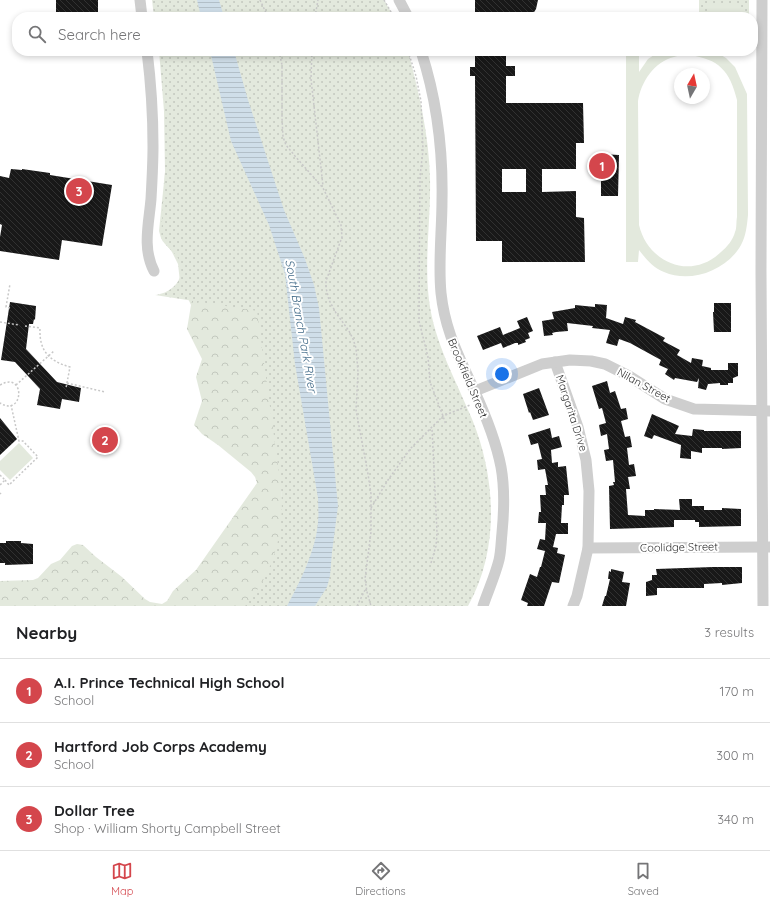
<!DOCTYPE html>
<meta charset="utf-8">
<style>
:root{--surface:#fff;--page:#f2f2f2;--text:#202124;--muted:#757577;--line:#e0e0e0;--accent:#d4464c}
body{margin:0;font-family:Quicksand,sans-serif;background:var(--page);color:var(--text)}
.compass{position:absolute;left:674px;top:68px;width:36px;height:36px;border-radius:50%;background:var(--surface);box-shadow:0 2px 6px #0003;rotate:9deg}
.you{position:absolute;left:502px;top:374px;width:14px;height:14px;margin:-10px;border:3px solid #fff;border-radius:50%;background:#1a73e8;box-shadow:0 0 0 6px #1a73e833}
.badge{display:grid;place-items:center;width:26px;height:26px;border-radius:50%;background:var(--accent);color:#fff;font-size:13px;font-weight:700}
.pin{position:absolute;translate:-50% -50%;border:2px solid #fff;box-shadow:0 1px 4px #0006}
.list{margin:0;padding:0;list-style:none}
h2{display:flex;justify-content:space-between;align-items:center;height:52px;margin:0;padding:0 16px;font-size:17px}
h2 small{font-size:13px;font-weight:400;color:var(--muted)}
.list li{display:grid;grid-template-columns:26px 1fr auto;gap:12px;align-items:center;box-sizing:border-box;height:64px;padding:0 16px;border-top:1px solid var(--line)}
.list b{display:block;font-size:15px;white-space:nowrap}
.list p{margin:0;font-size:13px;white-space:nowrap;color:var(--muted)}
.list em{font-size:13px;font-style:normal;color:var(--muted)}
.icon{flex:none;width:22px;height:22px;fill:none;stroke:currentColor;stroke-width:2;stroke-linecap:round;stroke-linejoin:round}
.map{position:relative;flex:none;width:770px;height:606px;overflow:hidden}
.search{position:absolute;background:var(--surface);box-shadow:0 2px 6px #0003;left:12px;right:12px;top:12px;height:44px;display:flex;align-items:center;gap:10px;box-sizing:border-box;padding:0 14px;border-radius:16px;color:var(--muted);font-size:15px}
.sheet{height:244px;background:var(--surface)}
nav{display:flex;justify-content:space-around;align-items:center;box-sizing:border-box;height:56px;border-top:1px solid var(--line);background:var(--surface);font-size:11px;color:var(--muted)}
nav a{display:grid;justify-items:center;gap:2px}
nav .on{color:var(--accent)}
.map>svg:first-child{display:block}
</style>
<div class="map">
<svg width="770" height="606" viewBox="0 0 770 606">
<defs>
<pattern id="forest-crowns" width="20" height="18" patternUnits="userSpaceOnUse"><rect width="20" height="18" fill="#e3e9dd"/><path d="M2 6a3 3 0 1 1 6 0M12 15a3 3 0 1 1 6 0" fill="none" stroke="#c3c8be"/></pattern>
<pattern id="park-dots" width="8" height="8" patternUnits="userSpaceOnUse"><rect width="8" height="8" fill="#e3e9dd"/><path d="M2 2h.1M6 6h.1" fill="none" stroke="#c3c8be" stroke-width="1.8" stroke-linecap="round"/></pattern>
<pattern id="water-rules" width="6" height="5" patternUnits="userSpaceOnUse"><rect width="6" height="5" fill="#cfdee9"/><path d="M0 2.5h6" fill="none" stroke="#b2bfc8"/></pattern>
<pattern id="building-back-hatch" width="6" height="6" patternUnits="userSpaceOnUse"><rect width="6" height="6" fill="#181818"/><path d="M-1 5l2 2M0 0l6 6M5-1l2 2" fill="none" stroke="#313131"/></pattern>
</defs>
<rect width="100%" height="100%" fill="#fff"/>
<polygon fill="url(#forest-crowns)" points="165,172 269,225 287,606 0,606 0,581 33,580 38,578 51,564 60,560 72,546 77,544 83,545 96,557 122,577 145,599 150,602 162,604 167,601 173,591 196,570 257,483 255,477 251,472 218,445 202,434 194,425 202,401 196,377 202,359 187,329 191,305 180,282 178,264 172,252 161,238 159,231"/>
<g fill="url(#park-dots)">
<polygon points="152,0 384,0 394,17 154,17"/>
<rect x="699" y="0" width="50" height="17"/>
<path d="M159 51H408C419 93 429 135 430 179 431 219 424 259 429 300 434 342 456 380 472 419 496 478 500 549 468 606H245C274 573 285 532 281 488L257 311 155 295C172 293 187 278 179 260 175 251 165 247 161 238L165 172 164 111Z"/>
</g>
<g fill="#e3e9dd" fill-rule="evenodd">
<polygon points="708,3 740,4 740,17 708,17"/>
<path d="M626 51H639V72L648 59 660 51H714L726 58 735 67 747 94 748 215C747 225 746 236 741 245 727 270 691 284 664 272 653 268 646 259 639 250L638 262H626ZM689 55C719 59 730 71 737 100V217C736 222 737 228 735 232 733 240 727 247 721 252 691 281 648 263 639 225L638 101C641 82 654 62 674 57 678 55 684 56 689 55Z"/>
<polygon points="19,443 33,458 10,480 0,470 0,461"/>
</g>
<g fill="url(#water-rules)">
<polygon points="197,0 219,0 224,17 201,17"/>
<path d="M210 51H234L248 100 284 210 305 259 314 285 319 308 338 506 332 552 330 576 327 587 315 606H287C300 582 316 550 318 522 319 514 318 506 318 498L295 364 285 274 269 225 231 141Z"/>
</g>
<g fill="url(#building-back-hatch)" fill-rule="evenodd">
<rect x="56" y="0" width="42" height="17"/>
<polygon points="475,0 538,0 536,9 531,17 475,17"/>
<path d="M475 51H506V66H515V76H506V103H583L584 143H576V169H542V192L576 191V217L584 218 585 262H502V241H476L475 76H470V67H475ZM502 169H526V192H502Z"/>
<polygon points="601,154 619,155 618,196 601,196"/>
<polygon points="11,169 22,170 22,169 50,173 50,175 112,185 102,246 62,240 59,260 0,251 0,237 2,225 0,224 0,176 9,178"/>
<polygon points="10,302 36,306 35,320 34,319 33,324 29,324 26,349 57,382 81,388 79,402 62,399 60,409 37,405 40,389 15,362 1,360"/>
<polygon points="714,303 731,303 731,332 714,332 713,312 714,312"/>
<polygon points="595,304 607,305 606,318 623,324 625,317 636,320 635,322 665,338 663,341 680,350 677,355 691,363 692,358 703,360 702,366 711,368 711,370 728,370 728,363 738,363 738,376 733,378 733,383 728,383 728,385 720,385 720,383 708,384 706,390 698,388 699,378 697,382 675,378 674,380 665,374 668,369 659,365 661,360 630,343 619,339 617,346 606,343 610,330 592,328 593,326 567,323 568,331 556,332 552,333 553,335 544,336 542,321 554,319 552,312 575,308 575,305 595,307"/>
<polygon points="527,317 533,331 528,333 530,338 525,340 526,342 518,345 518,343 515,343 503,348 501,343 483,350 477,336 500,327 503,335 520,328 517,321"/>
<polygon points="607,381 610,393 615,391 621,409 626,408 628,419 621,421 625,437 630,436 632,447 627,448 629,465 634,464 636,476 628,477 630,489 626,489 628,515 645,516 645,510 654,510 654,509 680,510 679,499 692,499 692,506 704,506 704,510 722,510 722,508 741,509 741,526 699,527 699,522 695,522 695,520 674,520 674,527 610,529 609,486 614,485 613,482 615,482 613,460 606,461 604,450 609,449 607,434 601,436 599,425 606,423 602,408 599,409 592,386"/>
<polygon points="539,388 549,415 533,420 530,412 529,413 523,394"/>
<polygon points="652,414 679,426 675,434 692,436 693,429 704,430 704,431 741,431 741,448 722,449 722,448 702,448 702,453 691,451 691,459 680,458 681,445 654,435 652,439 644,436"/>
<polygon points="0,418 17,439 0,455"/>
<polygon points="550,428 552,438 559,436 562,447 551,450 552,463 558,462 558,467 566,466 569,495 564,495 564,505 562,505 561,523 568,523 568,534 556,534 553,547 558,548 557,553 565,555 559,583 552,582 544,606 527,606 528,603 521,600 530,574 537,577 540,567 541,567 545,551 537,549 540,539 545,540 546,523 538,523 539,512 541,512 540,495 546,495 545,485 548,485 545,469 538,470 537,460 542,459 538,443 531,445 528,435"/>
<polygon points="6,541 21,541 21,543 33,544 33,564 5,565 5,563 0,563 0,543 6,543"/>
<polygon points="713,567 742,567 742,583 722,585 722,583 704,584 704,588 657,588 657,595 646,596 646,582 652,580 652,575 657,575 656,569"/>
<polygon points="611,569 624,572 622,582 630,583 626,606 602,606 605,596 606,596 610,579 608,579 609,571 611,572"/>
</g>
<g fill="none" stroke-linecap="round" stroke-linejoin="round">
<g stroke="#c8c8c8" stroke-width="1.5" stroke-dasharray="2 2" stroke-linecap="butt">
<polyline points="260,0 268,17"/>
<polyline points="384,0 394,17"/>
<polyline points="315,17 318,0"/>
<polyline points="279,51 282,65 282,118 283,137 286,145 295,156 323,188 341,225 342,237 326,281 326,288 329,300 336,313 349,331 353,339 356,348 358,372 356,410 368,474 371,494 371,532 365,579 367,592 371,606"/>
<polyline points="312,51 311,79 323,186"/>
<polyline points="408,51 416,76 421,101 423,150 420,176 419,321 428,357 430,382 443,416 446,425"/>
<polyline points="10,308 6,307 10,284"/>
<polyline points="0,322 19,325"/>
<path d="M25 326 40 328C39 351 49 361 70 367L66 388"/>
<polyline points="67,383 105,392"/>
<path d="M0 385C26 370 24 418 0 403"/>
<polyline points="16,385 54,351"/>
<polyline points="0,475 5,480 0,485"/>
<polyline points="5,480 9,485 38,457 23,441 19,441 11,405"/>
<polyline points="0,493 1,494"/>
<polyline points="371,508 388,480 411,448 443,416 470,405"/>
<polyline points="431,563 436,546 437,533 432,428"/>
<polyline points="357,606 365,590"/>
</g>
<g stroke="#cecece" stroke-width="11">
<polyline points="140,0 142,17"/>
<polyline points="399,0 408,17"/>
<polyline points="762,0 761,271 763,606"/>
<path d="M147 51C151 83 153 115 153 146 153 164 152 181 151 199 149 223 142 248 154 271"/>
<path d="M421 51C437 100 443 149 442 200 442 231 438 262 441 293 445 331 459 356 474 390 485 414 496 441 501 467 505 489 504 512 502 533 501 542 501 552 499 560 495 576 488 591 483 606"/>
<polyline points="555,362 578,427 586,460 589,491 588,548 577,596 573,606"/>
<polyline points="475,391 542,364 570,360 591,361 605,364 629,376 665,399 694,409 770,411"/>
<polyline points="588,548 769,547"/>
</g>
</g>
<g text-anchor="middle" stroke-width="4" stroke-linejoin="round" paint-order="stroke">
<g font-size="11" fill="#313131" stroke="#fff">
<text transform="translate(468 378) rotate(67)" y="4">Brookfield Street</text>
<text transform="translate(644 385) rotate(29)" y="4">Nilan Street</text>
<text transform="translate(572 413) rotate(72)" y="4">Margarita Drive</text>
<text transform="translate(679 547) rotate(-1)" y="4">Coolidge Street</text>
</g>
<g font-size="12" font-style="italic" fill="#466e8b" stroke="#fff">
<text transform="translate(301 326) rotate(80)" y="4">South Branch Park River</text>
</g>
</g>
</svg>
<svg class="compass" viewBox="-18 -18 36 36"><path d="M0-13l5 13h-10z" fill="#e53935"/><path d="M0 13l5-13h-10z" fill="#757577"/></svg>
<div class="you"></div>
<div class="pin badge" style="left:602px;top:166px">1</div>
<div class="pin badge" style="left:105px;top:440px">2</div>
<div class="pin badge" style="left:79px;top:191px">3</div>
<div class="search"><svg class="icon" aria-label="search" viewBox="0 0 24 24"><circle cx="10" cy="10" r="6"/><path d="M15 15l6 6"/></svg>Search here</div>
</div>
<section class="sheet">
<h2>Nearby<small>3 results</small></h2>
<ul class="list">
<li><span class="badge">1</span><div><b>A.I. Prince Technical High School</b><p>School</p></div><em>170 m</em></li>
<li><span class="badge">2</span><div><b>Hartford Job Corps Academy</b><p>School</p></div><em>300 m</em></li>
<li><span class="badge">3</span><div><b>Dollar Tree</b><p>Shop · William Shorty Campbell Street</p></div><em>340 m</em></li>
</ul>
</section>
<nav>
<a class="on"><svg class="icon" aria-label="map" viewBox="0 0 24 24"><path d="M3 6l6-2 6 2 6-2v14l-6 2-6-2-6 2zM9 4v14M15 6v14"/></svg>Map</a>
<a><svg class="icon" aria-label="directions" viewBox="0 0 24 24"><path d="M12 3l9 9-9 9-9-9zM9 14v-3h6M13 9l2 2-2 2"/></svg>Directions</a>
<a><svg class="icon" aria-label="saved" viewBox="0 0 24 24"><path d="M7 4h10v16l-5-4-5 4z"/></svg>Saved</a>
</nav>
